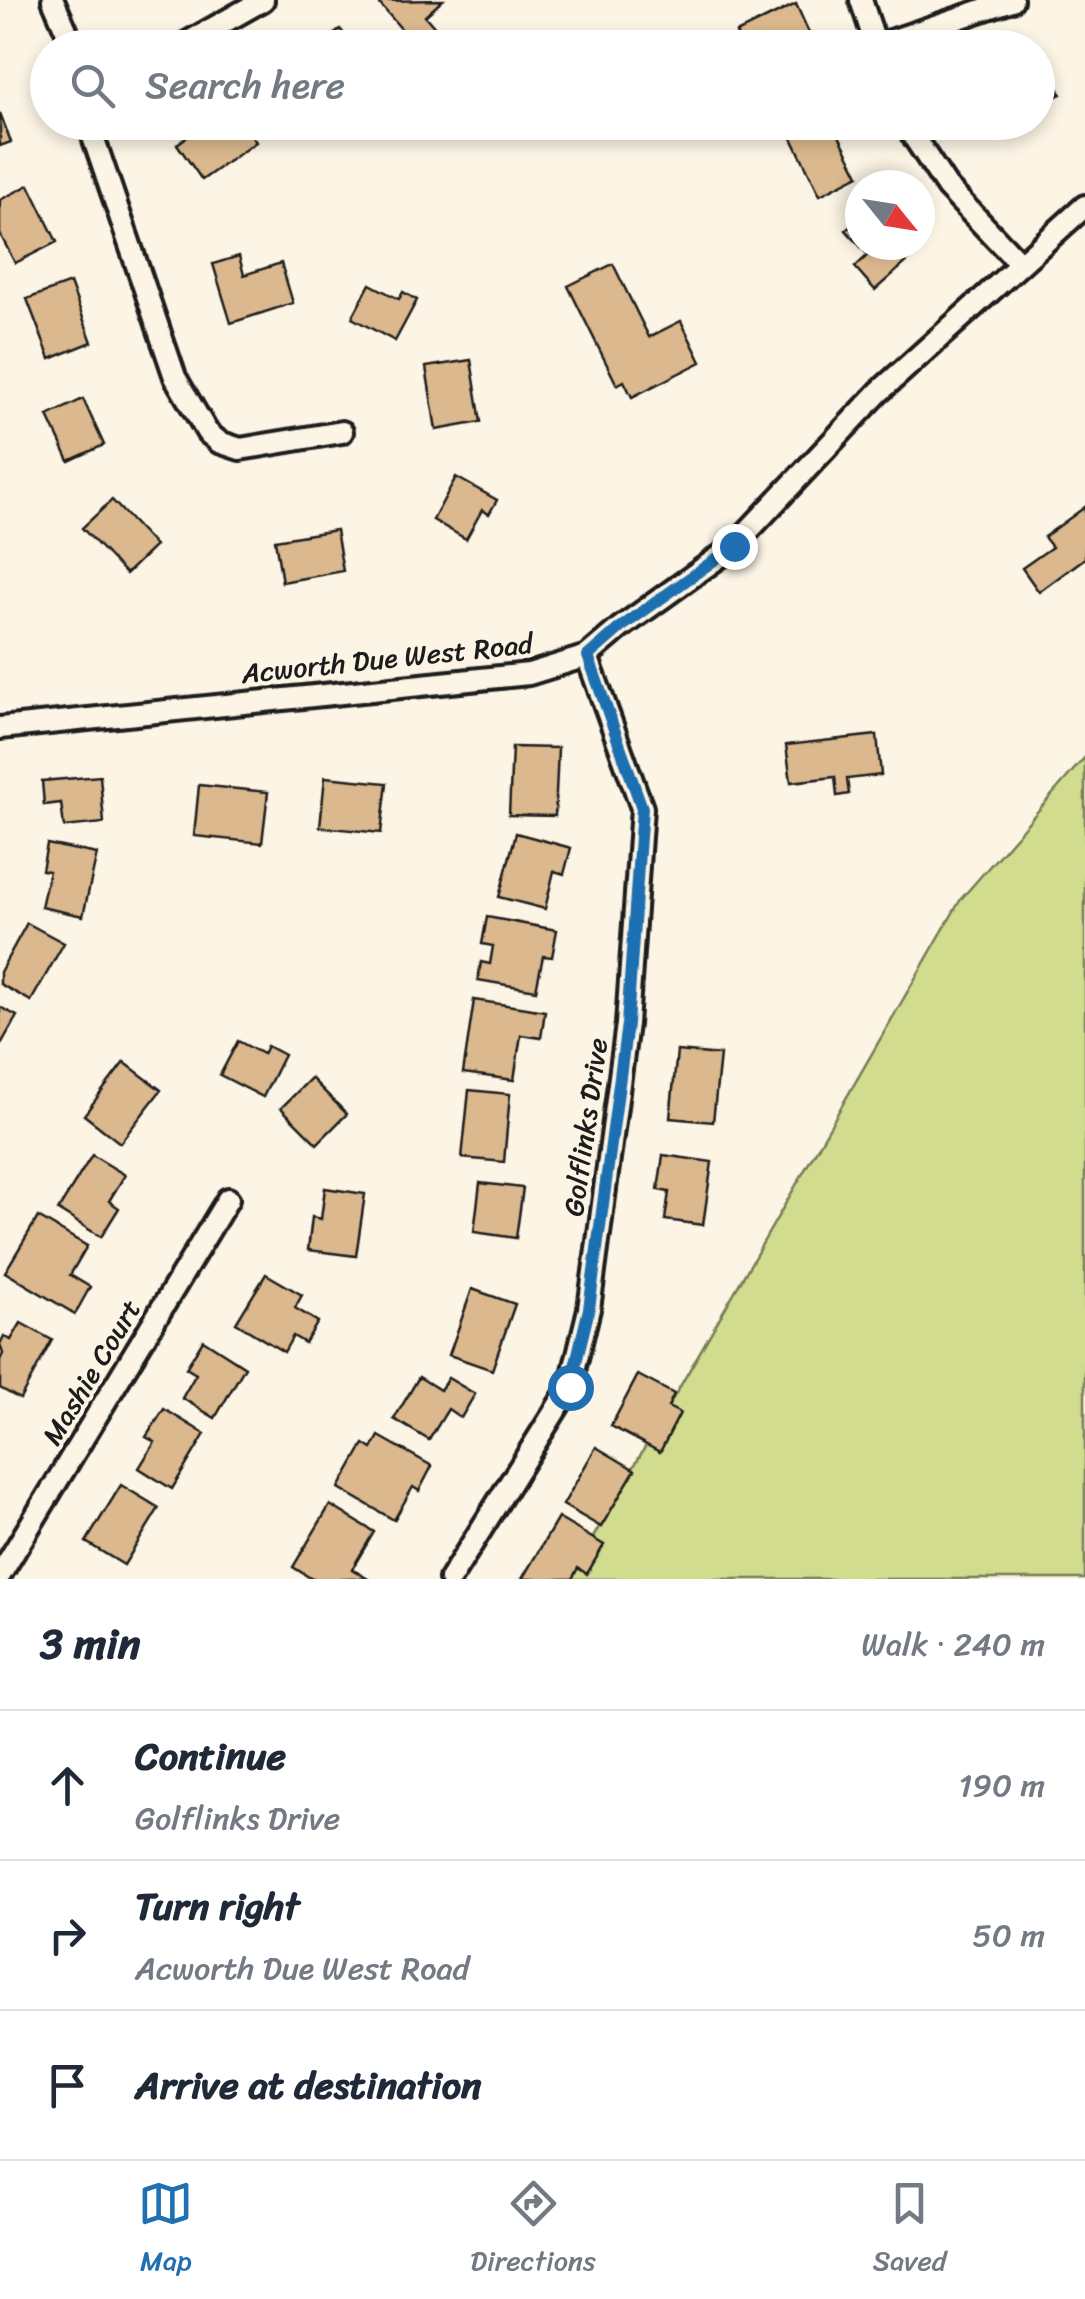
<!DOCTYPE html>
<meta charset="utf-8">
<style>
:root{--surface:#fff;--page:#f2f2f3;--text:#1f2937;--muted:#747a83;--line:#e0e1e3;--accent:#1f6fb2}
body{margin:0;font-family:Sriracha,sans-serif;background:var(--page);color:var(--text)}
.compass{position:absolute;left:845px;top:170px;width:90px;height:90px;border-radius:50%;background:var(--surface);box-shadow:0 5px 15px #0003;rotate:120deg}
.stop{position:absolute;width:30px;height:30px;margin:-22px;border:8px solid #1f6fb2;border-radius:50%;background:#fff}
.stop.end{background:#1f6fb2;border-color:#fff;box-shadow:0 2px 10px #0008}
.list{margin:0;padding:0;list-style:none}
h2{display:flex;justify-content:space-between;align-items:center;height:130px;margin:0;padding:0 40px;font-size:42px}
h2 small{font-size:32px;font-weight:400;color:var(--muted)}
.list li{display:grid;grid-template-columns:65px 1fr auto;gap:30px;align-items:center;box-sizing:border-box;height:150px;padding:0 40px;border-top:2px solid var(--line)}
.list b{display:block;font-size:38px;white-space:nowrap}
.list p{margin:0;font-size:32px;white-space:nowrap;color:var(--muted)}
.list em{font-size:32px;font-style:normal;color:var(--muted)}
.icon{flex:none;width:55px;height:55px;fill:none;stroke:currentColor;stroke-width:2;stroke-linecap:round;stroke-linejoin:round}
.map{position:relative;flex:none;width:1085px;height:1579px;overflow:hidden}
.search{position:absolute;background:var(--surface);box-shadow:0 5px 15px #0003;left:30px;right:30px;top:30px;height:110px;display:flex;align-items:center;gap:25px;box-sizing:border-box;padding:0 35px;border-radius:55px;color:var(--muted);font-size:38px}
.sheet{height:580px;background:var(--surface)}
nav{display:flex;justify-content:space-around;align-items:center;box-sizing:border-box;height:140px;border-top:2px solid var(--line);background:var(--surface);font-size:28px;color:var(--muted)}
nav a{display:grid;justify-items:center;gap:5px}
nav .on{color:var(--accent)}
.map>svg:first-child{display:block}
</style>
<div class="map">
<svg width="1085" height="1579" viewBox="0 0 1085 1579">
<rect width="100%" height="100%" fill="#fcf5e5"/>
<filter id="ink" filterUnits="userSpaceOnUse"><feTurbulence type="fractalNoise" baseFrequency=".01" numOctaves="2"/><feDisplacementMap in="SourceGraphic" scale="20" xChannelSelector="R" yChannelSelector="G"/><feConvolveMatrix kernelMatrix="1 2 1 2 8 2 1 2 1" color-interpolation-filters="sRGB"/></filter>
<g filter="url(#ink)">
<polygon fill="#d1dc8f" stroke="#767c56" stroke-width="2.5" points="1085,757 1085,1579 569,1579 961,899"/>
<g fill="#dbb88d" stroke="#1c1c1c" stroke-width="2.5">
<polygon points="443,0 425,16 437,30 417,47 377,1"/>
<polygon points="796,4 809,33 791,42 794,48 743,48 736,33"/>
<polygon points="340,29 356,48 318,48"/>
<polygon points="1043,55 1061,94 1038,105 1038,57"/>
<polygon points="0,113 11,142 0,146"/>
<polygon points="208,122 242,122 256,142 202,180 177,144"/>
<polygon points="817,122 832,122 859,175 820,195 791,136"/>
<polygon points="29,185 57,242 15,263 0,234 0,200"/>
<polygon points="860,218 860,245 914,245 919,251 875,290 855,267 868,255 846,230"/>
<polygon points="239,256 244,275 281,263 293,303 231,323 213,264"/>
<polygon points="613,264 649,337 681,321 701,362 632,397 624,381 617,385 568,286"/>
<polygon points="70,283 92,342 50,359 27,299"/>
<polygon points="370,284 399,299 403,292 417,300 395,341 352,318"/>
<polygon points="471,360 481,422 436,430 426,367"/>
<polygon points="83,399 104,445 69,461 48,416"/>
<polygon points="456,477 497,500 489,514 482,510 466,539 433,520"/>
<polygon points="112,500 155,546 126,574 82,528"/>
<polygon points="1085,507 1085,558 1039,592 1022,568 1052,547 1044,537"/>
<polygon points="336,530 343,571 282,582 275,540"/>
<polygon points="877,735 881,775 847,779 849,794 837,796 835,777 791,782 786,745"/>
<polygon points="512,747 558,748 555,816 509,815"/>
<polygon points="100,776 104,823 64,827 61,803 44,805 42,781"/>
<polygon points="325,777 387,783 381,833 320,827"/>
<polygon points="199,785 268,792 262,843 194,836"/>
<polygon points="516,833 571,848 564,874 554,871 545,909 499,897"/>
<polygon points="47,844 97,854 83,916 41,907 49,871 42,870"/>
<polygon points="487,917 557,930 552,957 543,956 536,990 478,980 481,962 490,964 493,946 482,944"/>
<polygon points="27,923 64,943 31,1001 0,984 0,972"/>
<polygon points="474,1000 545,1011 541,1038 521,1035 514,1080 463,1073"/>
<polygon points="0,1007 17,1016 0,1046"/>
<polygon points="238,1041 263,1054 267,1046 284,1055 263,1097 220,1075"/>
<polygon points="677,1051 720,1055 713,1122 670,1118"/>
<polygon points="124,1062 161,1090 120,1143 84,1115"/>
<polygon points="311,1078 347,1114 317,1144 281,1108"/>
<polygon points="469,1090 510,1094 504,1162 462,1158"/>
<polygon points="92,1155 125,1175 109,1201 119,1208 101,1237 58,1210"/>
<polygon points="663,1155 712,1162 703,1225 665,1220 669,1192 658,1190"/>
<polygon points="480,1183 523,1188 516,1238 474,1232"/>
<polygon points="325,1188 365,1194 356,1256 308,1250 312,1217 321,1219"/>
<polygon points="38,1217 87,1246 70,1275 90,1287 75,1314 5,1272"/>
<polygon points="266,1274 302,1295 295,1308 318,1322 305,1343 293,1336 284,1352 236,1323"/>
<polygon points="472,1289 515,1304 492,1370 449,1355"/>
<polygon points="21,1323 52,1340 20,1399 0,1388 0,1360 3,1354 0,1344 4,1336 11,1340"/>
<polygon points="203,1340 245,1367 215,1418 182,1398 196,1374 186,1368"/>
<polygon points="638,1375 674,1394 668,1407 680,1413 660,1452 611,1426"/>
<polygon points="419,1377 440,1390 448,1378 475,1394 461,1418 448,1409 429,1440 394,1419"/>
<polygon points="164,1409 205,1434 172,1489 139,1468 155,1442 146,1437"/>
<polygon points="379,1436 432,1466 419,1491 413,1487 394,1520 339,1488 364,1444 372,1449"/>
<polygon points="596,1447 635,1470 601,1527 563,1505"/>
<polygon points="121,1485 159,1508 124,1565 86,1542"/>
<polygon points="330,1505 374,1532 352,1569 368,1579 312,1579 293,1567"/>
<polygon points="558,1518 604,1545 587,1574 578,1568 572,1579 522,1579"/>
</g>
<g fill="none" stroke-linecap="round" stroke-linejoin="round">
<g stroke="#1c1c1c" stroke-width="28">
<g id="minor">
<polyline points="53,0 74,48"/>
<polyline points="861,0 877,48"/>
<polyline points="876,46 1012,0"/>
<polyline points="178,48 263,0"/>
<polyline points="88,122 175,377 207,432 219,442 240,449 342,432"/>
<polyline points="904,122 947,187 1020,264"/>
<polyline points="0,728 529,674 587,656 620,628 733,547 879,392 1085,206"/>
<polyline points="0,1575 228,1199"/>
<polyline points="450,1579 570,1387 589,1309 627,1024 642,808 587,656"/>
</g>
</g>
<use href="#minor" stroke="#fcf5e5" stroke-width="20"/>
</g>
</g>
<g fill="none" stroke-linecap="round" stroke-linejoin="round" filter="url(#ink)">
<polyline stroke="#1f6fb2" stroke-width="12" points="570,1387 589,1309 627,1024 642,808 588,656 620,628 734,546"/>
</g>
<g text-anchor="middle" stroke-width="8" stroke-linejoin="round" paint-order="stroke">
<g font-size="28" fill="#1c1c1c" stroke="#fcf5e5">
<text transform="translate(387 658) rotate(-6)" y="10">Acworth Due West Road</text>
<text transform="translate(585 1127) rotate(-82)" y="10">Golflinks Drive</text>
<text transform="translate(91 1372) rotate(-59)" y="10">Mashie Court</text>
</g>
</g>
</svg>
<svg class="compass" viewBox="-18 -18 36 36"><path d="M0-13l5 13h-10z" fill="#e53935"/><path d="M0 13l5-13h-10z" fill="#747a83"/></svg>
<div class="stop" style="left:570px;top:1387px"></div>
<div class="stop end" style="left:734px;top:546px"></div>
<div class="search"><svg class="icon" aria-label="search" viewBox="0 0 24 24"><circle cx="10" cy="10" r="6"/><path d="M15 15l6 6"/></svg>Search here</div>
</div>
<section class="sheet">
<h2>3 min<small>Walk · 240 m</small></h2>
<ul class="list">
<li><svg class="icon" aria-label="ahead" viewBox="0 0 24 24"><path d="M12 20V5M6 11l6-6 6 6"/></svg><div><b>Continue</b><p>Golflinks Drive</p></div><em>190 m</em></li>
<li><svg class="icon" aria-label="right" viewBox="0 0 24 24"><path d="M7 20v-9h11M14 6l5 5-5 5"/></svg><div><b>Turn right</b><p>Acworth Due West Road</p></div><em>50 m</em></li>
<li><svg class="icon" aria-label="arrive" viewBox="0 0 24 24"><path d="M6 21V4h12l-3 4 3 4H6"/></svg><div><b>Arrive at destination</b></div></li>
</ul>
</section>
<nav>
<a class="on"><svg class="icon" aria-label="map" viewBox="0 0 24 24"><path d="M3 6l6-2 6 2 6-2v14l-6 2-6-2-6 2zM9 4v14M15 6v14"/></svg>Map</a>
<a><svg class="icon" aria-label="directions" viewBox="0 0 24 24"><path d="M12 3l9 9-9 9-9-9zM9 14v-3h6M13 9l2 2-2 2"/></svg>Directions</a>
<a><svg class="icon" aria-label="saved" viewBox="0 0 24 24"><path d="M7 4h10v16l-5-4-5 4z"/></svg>Saved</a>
</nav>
